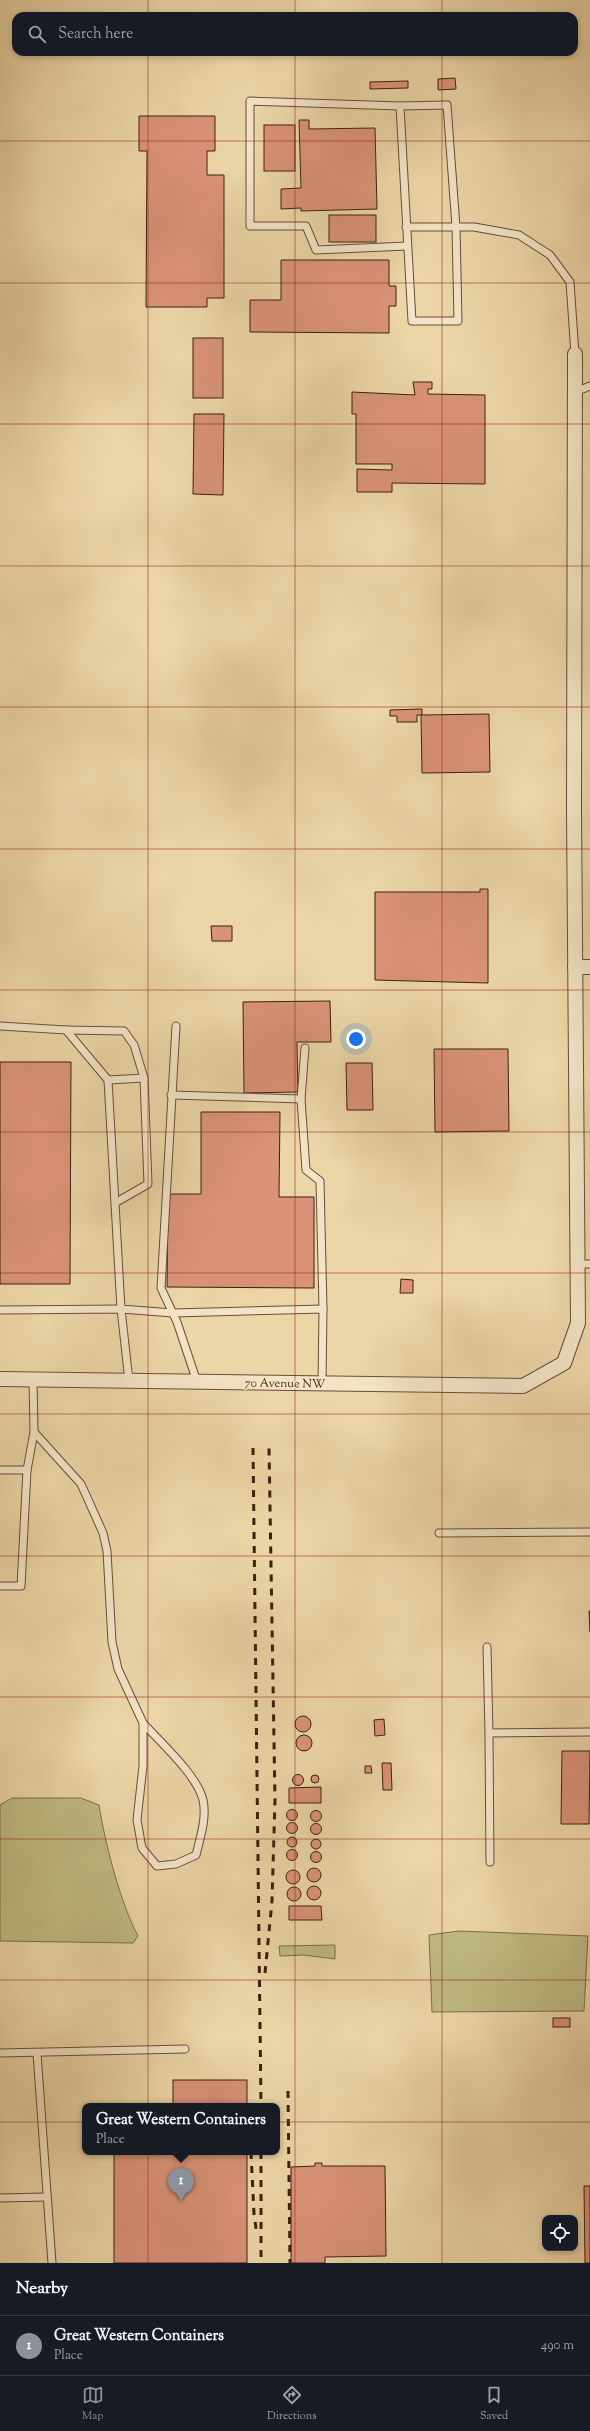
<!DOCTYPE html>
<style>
:root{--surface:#171b24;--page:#20242c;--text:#f1f3f6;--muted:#9ea1a6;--line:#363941;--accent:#8c9099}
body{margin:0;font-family:"Sorts Mill Goudy",serif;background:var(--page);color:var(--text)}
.controls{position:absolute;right:12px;bottom:12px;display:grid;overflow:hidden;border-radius:8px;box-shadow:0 2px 6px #0003}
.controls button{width:36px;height:36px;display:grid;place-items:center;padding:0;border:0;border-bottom:1px solid var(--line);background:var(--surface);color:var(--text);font:20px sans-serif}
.you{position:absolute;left:356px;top:1039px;width:14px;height:14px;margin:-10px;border:3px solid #fff;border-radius:50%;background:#1a73e8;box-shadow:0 0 0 6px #1a73e833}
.badge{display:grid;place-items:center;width:26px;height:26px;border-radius:50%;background:var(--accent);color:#fff;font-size:13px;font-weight:700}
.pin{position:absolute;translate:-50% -33px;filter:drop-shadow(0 1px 2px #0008)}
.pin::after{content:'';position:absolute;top:21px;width:14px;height:12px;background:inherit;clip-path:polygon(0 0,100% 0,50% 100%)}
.popup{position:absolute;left:82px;top:2103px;width:198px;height:52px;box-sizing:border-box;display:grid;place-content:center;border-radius:8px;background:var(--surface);filter:drop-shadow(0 1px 3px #0005);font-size:13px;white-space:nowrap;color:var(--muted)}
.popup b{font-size:15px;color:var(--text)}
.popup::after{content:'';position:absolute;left:50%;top:100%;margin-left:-8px;border:8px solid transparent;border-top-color:var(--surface)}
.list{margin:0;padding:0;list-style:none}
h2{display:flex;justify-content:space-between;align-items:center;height:52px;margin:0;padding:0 16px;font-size:17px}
h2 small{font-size:13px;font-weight:400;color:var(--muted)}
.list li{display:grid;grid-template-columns:26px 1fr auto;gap:12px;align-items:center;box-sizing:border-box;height:60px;padding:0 16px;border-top:1px solid var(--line)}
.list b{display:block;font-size:15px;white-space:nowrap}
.list p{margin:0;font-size:13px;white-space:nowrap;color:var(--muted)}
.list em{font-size:13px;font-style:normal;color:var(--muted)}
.icon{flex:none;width:22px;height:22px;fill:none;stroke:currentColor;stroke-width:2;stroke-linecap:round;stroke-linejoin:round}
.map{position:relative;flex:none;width:590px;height:2263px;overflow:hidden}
.search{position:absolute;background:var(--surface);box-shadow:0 2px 6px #0003;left:12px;right:12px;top:12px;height:44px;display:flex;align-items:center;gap:10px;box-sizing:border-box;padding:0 14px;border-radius:12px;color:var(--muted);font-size:15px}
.sheet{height:112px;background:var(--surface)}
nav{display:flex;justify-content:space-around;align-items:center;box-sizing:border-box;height:56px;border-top:1px solid var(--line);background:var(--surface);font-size:11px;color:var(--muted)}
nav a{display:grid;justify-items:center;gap:2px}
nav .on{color:var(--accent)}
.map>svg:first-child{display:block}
</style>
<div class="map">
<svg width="590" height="2263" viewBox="0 0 590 2263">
<rect width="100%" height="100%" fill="#ecd6a7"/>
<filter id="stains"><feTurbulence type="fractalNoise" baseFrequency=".005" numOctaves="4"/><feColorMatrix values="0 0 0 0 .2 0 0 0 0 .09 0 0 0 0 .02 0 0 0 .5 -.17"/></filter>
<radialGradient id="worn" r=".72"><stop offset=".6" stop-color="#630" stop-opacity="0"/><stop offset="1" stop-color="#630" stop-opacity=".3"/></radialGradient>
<g fill="#c0bb82" stroke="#7e6d4a">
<path d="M12 1798H81L99 1805C105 1843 120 1902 138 1936L133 1943 0 1941V1805Z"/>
<polygon points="459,1931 588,1936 584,2011 432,2012 429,1935"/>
<polygon points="335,1945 335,1959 304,1955 280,1956 279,1946"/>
</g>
<g fill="#da9378" stroke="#3d1f13">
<polygon points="455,78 456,89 438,90 438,79"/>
<polygon points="408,81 408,88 370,89 370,82"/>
<polygon points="139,116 215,116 215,151 207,151 207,175 224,175 224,298 207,298 207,307 146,307 147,151 139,151"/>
<polygon points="299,120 309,120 309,129 375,128 377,209 301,211 301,208 281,209 281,189 301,188"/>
<rect x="264" y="125" width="31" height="46"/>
<rect x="329" y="215" width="47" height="27"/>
<polygon points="281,260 389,260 389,286 396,286 396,306 389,306 389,333 250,332 250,300 281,300"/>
<rect x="193" y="338" width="30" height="60"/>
<polygon points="413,382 432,382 432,389 428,389 428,394 485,395 485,484 392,483 392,492 357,492 357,469 392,470 392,464 356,464 356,414 352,414 352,392 415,395"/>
<polygon points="194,414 224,414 223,495 193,494"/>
<polygon points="422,709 422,715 417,715 417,722 397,722 397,716 390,716 390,710"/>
<polygon points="489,714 490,772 422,773 421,715"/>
<polygon points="480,889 488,889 488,983 375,980 375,892 480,892"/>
<polygon points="211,926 232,926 232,941 212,941"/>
<polygon points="330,1001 331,1042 297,1042 298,1092 244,1093 243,1002"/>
<polygon points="434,1049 508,1049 509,1131 435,1132"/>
<polygon points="0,1062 71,1062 70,1284 0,1284"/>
<polygon points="346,1063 372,1063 373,1110 347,1110"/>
<polygon points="201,1112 280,1112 279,1197 314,1197 314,1288 167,1287 168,1194 201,1194"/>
<polygon points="401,1279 413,1280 413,1293 400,1293"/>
<polygon points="589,1611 590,1611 590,1632"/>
<circle cx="303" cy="1724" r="8"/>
<polygon points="384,1719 385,1735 375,1736 374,1720"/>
<circle cx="304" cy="1743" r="8"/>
<polygon points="562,1751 590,1751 589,1824 561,1824"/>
<polygon points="382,1763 391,1763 392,1790 383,1790"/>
<polygon points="365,1766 371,1766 372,1773 365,1773"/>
<circle cx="298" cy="1780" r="5.5"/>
<circle cx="315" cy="1779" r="4"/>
<polygon points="321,1787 321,1803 289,1803 289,1788"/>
<circle cx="292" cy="1815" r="5.5"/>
<circle cx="316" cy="1816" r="5.5"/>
<circle cx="292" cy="1828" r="5.5"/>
<circle cx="316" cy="1829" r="5.5"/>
<circle cx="292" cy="1842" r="5"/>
<circle cx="316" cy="1844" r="5"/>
<circle cx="292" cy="1855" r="5.5"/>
<circle cx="316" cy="1857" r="5.5"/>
<circle cx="314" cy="1875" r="7"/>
<circle cx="293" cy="1877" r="7"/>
<circle cx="314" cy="1893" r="7"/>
<circle cx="294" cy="1894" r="7"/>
<polygon points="289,1906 321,1906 322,1920 289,1920"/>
<rect x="553" y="2018" width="17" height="9"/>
<rect x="173" y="2080" width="74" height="26"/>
<rect x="114" y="2152" width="133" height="111"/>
<polygon points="315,2163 322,2163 322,2166 385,2166 386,2256 325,2257 325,2263 291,2263 291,2167 315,2166"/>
<polygon points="584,2186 590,2186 590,2263 585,2263"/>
</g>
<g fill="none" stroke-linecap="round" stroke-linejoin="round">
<g stroke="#694d38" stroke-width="9">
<g id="service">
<polyline points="400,106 250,101 250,226 306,226 316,250 407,246"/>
<polyline points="406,227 456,227 447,105 400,106 412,321 458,321 456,227 474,227 519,235 550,255 570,282 575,354"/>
<polyline points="575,392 590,386"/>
<polyline points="0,1026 66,1030 108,1080 121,1309 173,1313 323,1309 322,1384"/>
<polyline points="176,1026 161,1288 177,1322 197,1382"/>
<polyline points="66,1030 124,1031 134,1045 144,1078 108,1080"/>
<polyline points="171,1095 301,1099 306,1170 320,1181 323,1309"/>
<polyline points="301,1099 305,1048"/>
<polyline points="115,1203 148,1184 144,1078"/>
<polyline points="578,1264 590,1264"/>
<polyline points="0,1310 121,1309 129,1381"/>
<path d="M33 1380 34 1432 81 1484 103 1533 107 1551 112 1642 118 1669 143 1723V1766L137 1820 142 1848 157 1866 176 1864 196 1855C200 1838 207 1818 203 1800 197 1775 161 1743 143 1723"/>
<polyline points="0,1470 27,1470"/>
<polyline points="439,1533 590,1532"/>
<polyline points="0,1586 21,1586 27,1470 34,1432"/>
<polyline points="487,1647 489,1733"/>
<polyline points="490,1862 489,1733 590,1732"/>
<polyline points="0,2053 185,2049"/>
<polyline points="37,2053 52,2263"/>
<polyline points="0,2198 46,2197"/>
</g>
</g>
<g stroke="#694d38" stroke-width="16">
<g id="minor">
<polyline points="575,967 590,967"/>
<polyline points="0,1379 523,1386 564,1363 578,1323 574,810 575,354"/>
</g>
</g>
<use href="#service" stroke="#f3e4c6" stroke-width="7"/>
<use href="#minor" stroke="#f3e4c6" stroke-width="14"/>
<g stroke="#3d1f13" stroke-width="3" stroke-dasharray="7 7" stroke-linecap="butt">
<polyline points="253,1448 261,2106"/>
<polyline points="265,1973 272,1901 275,1800 269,1447"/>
<polyline points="288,2091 290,2263"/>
<polyline points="251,2152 254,2214 257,2235"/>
<polyline points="261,2152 261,2263"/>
</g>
</g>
<path fill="none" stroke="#8f2418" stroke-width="1" stroke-opacity="0.55" d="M148 0V16M295 0V16M442 0V16M148 52V2263M295 52V2263M442 52V2263M0 141H590M0 283H590M0 424H590M0 566H590M0 707H590M0 849H590M0 990H590M0 1132H590M0 1273H590M0 1414H590M0 1556H590M0 1697H590M0 1839H590M0 1980H590M0 2122H590"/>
<g text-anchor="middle" stroke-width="3" stroke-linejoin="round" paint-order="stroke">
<g font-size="12" fill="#3d1f13" stroke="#f3e4c6">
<text transform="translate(285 1383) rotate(1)" y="4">70 Avenue NW</text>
</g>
</g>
<rect width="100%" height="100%" filter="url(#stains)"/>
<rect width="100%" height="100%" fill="url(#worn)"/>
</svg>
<div class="controls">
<button><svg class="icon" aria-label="locate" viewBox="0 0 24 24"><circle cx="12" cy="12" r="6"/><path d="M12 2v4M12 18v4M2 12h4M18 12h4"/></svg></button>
</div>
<div class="you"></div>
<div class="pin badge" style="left:181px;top:2201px">1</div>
<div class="popup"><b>Great Western Containers</b>Place</div>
<div class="search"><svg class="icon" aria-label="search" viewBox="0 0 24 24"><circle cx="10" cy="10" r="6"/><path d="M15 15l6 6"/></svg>Search here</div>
</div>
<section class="sheet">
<h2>Nearby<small></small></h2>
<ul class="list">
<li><span class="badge">1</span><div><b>Great Western Containers</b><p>Place</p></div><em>490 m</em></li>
</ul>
</section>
<nav>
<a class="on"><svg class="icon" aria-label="map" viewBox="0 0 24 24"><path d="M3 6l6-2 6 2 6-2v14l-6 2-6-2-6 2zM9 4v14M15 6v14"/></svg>Map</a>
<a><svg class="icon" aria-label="directions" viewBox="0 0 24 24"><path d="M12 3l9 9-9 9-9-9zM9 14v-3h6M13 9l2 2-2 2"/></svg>Directions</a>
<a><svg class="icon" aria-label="saved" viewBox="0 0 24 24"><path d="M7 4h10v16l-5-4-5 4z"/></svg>Saved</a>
</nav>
